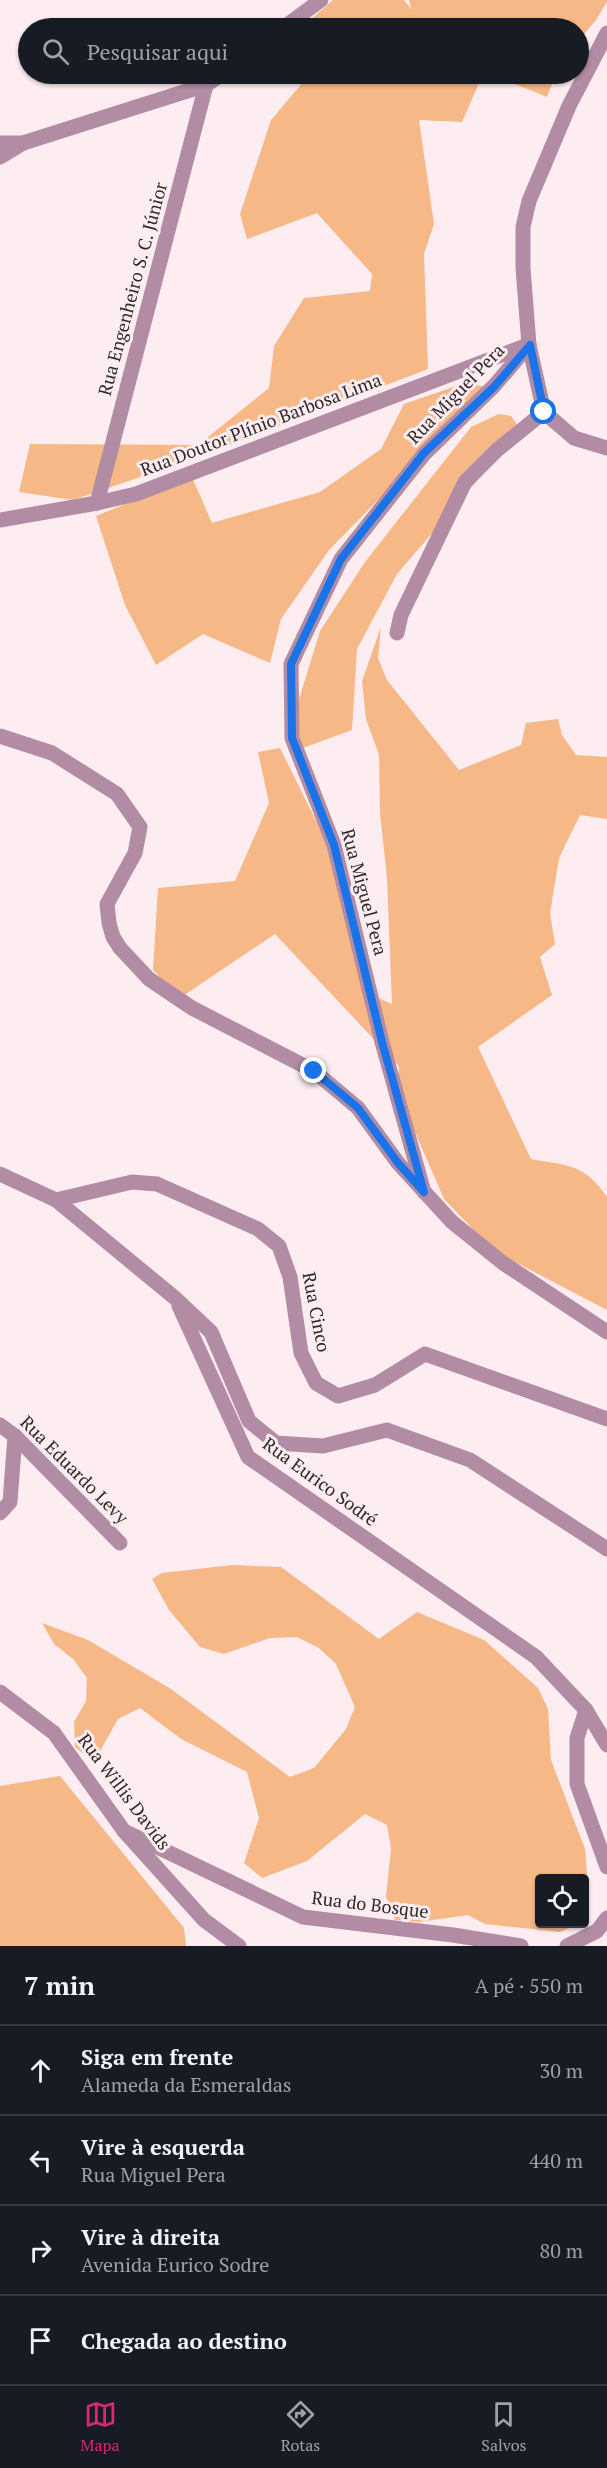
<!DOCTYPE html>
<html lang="pt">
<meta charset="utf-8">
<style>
:root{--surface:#171b24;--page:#20242c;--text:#f1f3f6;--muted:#9ea1a6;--line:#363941;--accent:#db2777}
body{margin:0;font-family:"PT Serif",serif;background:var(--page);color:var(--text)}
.controls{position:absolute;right:18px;bottom:18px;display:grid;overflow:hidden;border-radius:6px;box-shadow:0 2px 4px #0004}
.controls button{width:54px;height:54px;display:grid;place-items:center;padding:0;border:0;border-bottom:2px solid var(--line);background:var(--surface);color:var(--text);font:30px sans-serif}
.stop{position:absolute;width:18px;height:18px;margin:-14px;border:4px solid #1a73e8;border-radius:50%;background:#fff}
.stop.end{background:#1a73e8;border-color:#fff;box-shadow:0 2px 6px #0008}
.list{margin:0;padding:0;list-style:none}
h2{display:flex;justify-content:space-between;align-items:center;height:78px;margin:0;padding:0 24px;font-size:26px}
h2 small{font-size:20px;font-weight:400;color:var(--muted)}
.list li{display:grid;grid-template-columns:39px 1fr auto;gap:18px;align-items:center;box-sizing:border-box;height:90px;padding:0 24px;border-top:2px solid var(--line)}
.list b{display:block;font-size:22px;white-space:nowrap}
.list p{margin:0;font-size:20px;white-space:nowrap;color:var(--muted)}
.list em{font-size:20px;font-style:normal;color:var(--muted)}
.icon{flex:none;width:33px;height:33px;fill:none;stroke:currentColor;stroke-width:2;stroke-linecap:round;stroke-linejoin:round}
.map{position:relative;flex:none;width:607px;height:1946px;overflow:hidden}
.search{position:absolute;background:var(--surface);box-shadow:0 2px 4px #0004;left:18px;right:18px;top:18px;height:66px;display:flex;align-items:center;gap:15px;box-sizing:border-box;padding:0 21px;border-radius:33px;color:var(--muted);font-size:22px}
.sheet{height:438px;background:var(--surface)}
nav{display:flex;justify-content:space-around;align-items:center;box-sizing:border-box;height:84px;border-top:2px solid var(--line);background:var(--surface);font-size:16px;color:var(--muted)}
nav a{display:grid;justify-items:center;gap:3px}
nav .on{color:var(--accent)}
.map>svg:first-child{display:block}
</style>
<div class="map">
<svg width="607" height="1946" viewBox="0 0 607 1946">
<rect width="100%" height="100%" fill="#feedf0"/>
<g fill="#f7b887">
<polygon points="333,0 404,0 411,9 409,0 607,0 607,2 596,20 579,40 578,28 301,28"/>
<polygon points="300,74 483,74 462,122 419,120 434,224 424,254 428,369 196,458 73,500 19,492 30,444 198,445 269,388 274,346 304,298 370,291 372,274 317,213 247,239 240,214 271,120 304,81"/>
<polygon points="490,74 556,74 547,97"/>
<polygon points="465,383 488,387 329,550 281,619 270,663 203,634 156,665 125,605 96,516 192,477 212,523 320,492 381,449 404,404"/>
<polygon points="499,414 511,416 518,426 483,474 397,574 357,649 352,730 300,749 297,706 320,631 365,562 471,427"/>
<path d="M381 627 378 658 387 680 459 770 521 745 526 723 558 719 562 735 576 755 607 757V819L580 815 559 858 550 913 555 944 540 957 552 995 478 1047 531 1159C568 1166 584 1163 607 1197V1310L494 1251 444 1199 398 1093 399 1066 275 934 180 998 153 970 158 888 235 881 269 803 258 752 280 748 325 839 367 993 392 1004 387 878 380 813 379 755 366 719 362 681Z"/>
<polygon points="233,1565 281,1567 379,1639 417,1612 484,1640 538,1688 548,1709 551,1760 585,1849 589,1899 585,1913 584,1878 540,1878 540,1924 578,1924 560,1932 485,1924 468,1915 419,1922 395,1920 386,1897 391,1849 387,1825 365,1814 307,1861 262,1878 244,1863 259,1818 247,1772 181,1739 140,1708 118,1719 94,1762 75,1747 74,1722 86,1701 87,1678 73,1659 54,1644 42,1623 88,1640 171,1689 290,1777 314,1768 346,1729 355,1707 336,1664 319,1648 297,1637 270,1638 224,1654 200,1647 169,1610 152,1579 162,1573"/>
<polygon points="60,1776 184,1928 186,1946 0,1946 0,1786"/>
</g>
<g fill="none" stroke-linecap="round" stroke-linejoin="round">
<g stroke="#b28ca4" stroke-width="15">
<polyline points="283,28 321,0"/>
<polyline points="607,33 569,106 529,201 523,227 523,268 529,345 544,412 574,438 607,448"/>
<polyline points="0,143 23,143 206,85 222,74"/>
<polyline points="0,157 23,143"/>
<polyline points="97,503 206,85"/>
<polyline points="0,520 97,503 136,494 528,345"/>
<polyline points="397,633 401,615 465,482 497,450 544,412"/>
<polyline points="0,736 52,753 117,794 140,827 135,853 107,904 109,923 113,937 120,948 149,979 192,1008 314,1071 358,1108 398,1163 452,1222 503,1263 607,1332"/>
<polyline points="0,1174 56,1200 175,1298 211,1332 249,1421 276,1443 323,1446 387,1430 470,1460 607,1549"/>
<polyline points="424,1192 382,1042 334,845 292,738 291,664 341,559 424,454 494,386 529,345"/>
<polyline points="56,1200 132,1182 157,1184 258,1229 279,1246 290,1277 301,1353 316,1383 338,1396 375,1385 425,1354 607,1419"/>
<polyline points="179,1306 248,1457 536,1657 586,1710 607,1745"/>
<polyline points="0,1425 15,1436 120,1543"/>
<polyline points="0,1513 10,1502 15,1436"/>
<polyline points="0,1692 54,1733 124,1831 204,1920 239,1946"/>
<polyline points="586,1710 577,1738 577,1784 607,1867"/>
<polyline points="124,1831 303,1917 453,1935 521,1946"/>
<polyline points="567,1946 597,1931 607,1918"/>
</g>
</g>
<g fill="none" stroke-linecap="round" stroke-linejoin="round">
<polyline stroke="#1a73e8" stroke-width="8" points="314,1071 358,1108 398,1163 424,1192 382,1042 334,845 292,738 291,664 341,559 424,453 494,387 530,345 544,412"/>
</g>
<g text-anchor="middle" stroke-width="6" stroke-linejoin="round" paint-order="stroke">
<g font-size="18" fill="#2f292a" stroke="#feedf0">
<text transform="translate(133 289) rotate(-75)" y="6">Rua Engenheiro S. C. Júnior</text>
<text transform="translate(456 394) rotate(-46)" y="6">Rua Miguel Pera</text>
<text transform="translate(261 425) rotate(-21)" y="6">Rua Doutor Plínio Barbosa Lima</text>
<text transform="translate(364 892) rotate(75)" y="6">Rua Miguel Pera</text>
<text transform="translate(316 1312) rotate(79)" y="6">Rua Cinco</text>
<text transform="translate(74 1470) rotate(45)" y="6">Rua Eduardo Levy</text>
<text transform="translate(320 1482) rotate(36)" y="6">Rua Eurico Sodré</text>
<text transform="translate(124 1792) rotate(53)" y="6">Rua Willis Davids</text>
<text transform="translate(370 1905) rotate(7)" y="6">Rua do Bosque</text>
</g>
</g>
</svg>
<div class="controls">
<button><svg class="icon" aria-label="locate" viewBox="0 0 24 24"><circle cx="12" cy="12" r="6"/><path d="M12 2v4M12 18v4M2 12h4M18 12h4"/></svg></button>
</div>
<div class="stop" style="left:544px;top:412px"></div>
<div class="stop end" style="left:314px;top:1071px"></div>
<div class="search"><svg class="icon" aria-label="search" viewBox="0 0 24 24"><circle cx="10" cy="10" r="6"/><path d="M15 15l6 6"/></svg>Pesquisar aqui</div>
</div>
<section class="sheet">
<h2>7 min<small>A pé · 550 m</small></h2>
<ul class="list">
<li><svg class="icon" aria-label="ahead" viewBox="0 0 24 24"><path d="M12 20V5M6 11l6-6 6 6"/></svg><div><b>Siga em frente</b><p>Alameda da Esmeraldas</p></div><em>30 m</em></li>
<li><svg class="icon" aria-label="left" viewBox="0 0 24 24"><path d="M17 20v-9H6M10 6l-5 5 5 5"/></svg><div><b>Vire à esquerda</b><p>Rua Miguel Pera</p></div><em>440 m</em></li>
<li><svg class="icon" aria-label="right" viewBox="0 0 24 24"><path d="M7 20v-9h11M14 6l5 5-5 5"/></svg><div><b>Vire à direita</b><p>Avenida Eurico Sodre</p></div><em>80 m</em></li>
<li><svg class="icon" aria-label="arrive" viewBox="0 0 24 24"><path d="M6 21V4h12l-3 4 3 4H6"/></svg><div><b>Chegada ao destino</b></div></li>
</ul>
</section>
<nav>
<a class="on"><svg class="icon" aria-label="map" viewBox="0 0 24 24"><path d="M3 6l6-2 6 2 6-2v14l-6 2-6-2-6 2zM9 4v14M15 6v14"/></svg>Mapa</a>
<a><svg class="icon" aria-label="directions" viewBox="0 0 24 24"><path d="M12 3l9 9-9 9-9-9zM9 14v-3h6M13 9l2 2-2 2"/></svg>Rotas</a>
<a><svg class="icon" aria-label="saved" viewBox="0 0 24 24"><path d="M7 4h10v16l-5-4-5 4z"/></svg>Salvos</a>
</nav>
